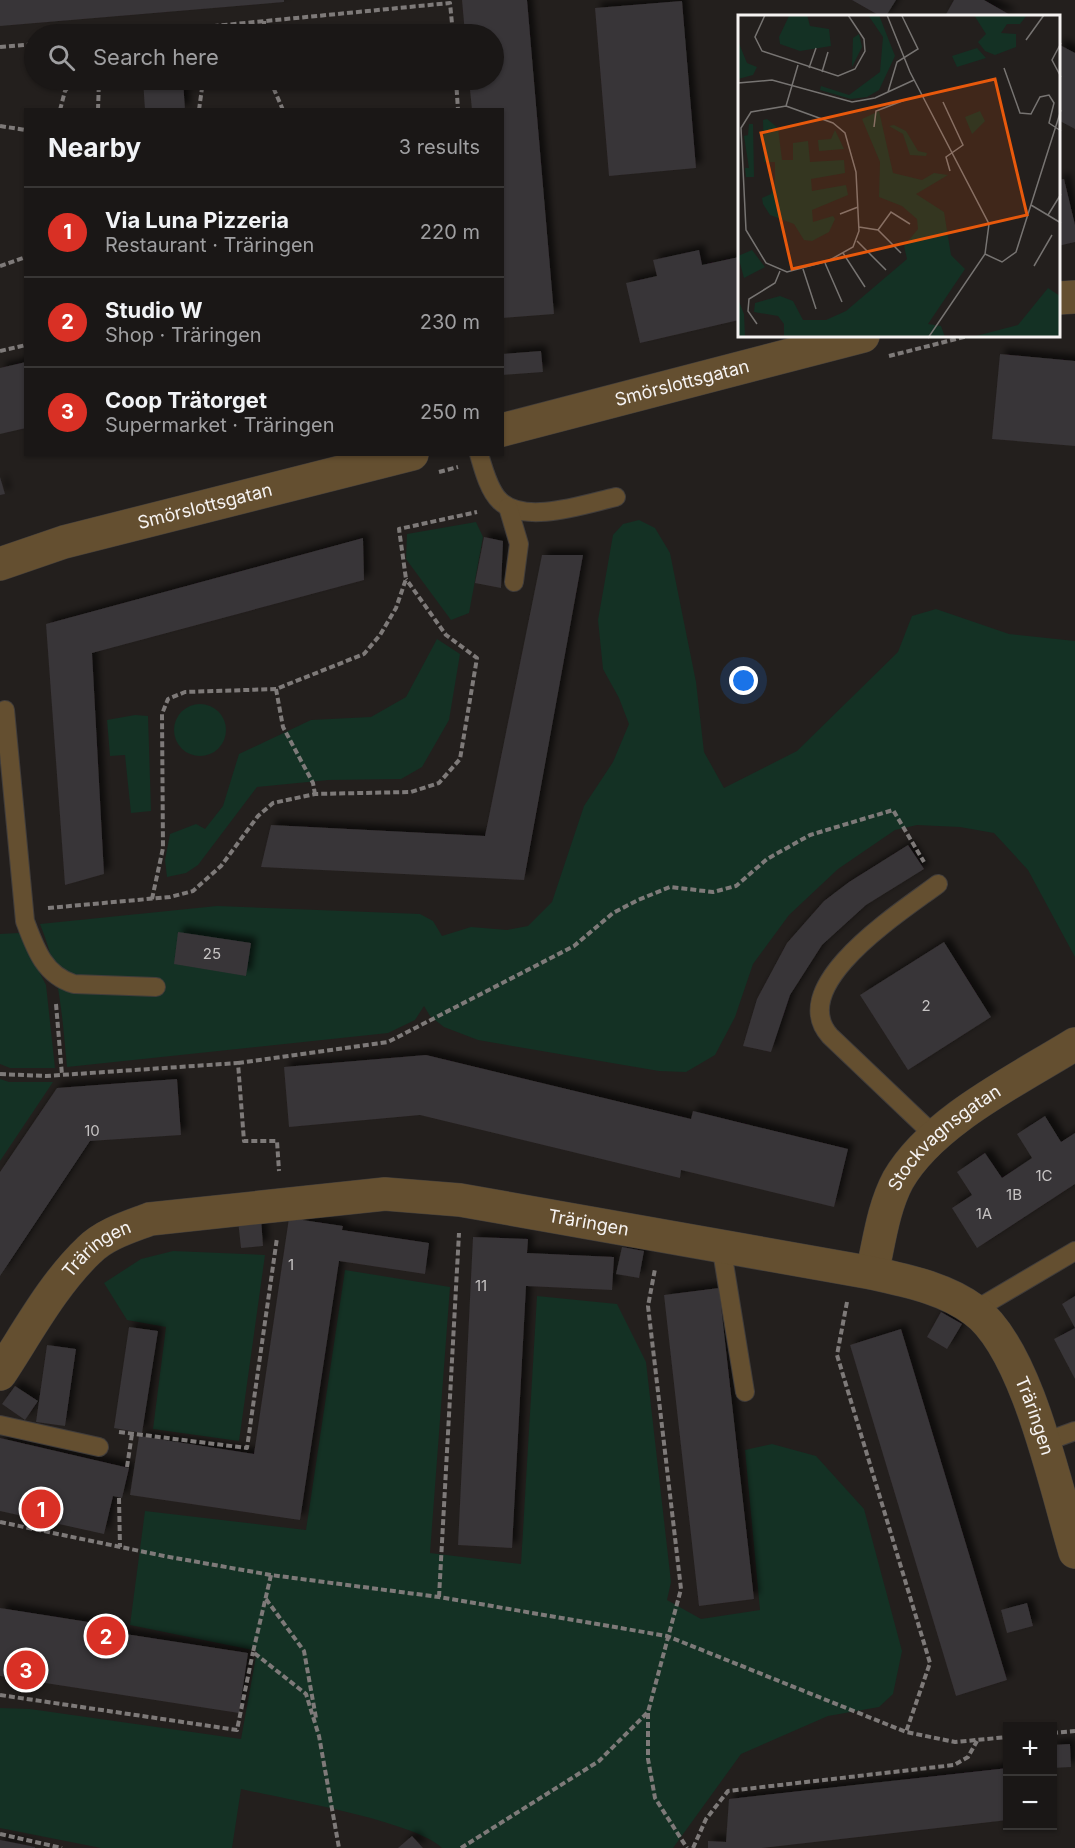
<!DOCTYPE html>
<meta charset="utf-8">
<style>
:root{--surface:#1a1716;--page:#272423;--text:#f1f3f6;--muted:#9f9fa1;--line:#383635;--accent:#d93025}
body{margin:0;font-family:Inter,sans-serif;background:var(--page);color:var(--text)}
.controls{position:absolute;right:18px;bottom:18px;display:grid;overflow:hidden;border-radius:0px;box-shadow:0 2px 4px #0004}
.controls button{width:54px;height:54px;display:grid;place-items:center;padding:0;border:0;border-bottom:2px solid var(--line);background:var(--surface);color:var(--text);font:30px sans-serif}
.you{position:absolute;left:744px;top:681px;width:21px;height:21px;margin:-15px;border:4px solid #fff;border-radius:50%;background:#1a73e8;box-shadow:0 0 0 9px #1a73e833}
.badge{display:grid;place-items:center;width:39px;height:39px;border-radius:50%;background:var(--accent);color:#fff;font-size:20px;font-weight:700}
.pin{position:absolute;translate:-50% -50%;border:3px solid #fff;box-shadow:0 2px 6px #0006}
.list{margin:0;padding:0;list-style:none}
h2{display:flex;justify-content:space-between;align-items:center;height:78px;margin:0;padding:0 24px;font-size:26px}
h2 small{font-size:20px;font-weight:400;color:var(--muted)}
.list li{display:grid;grid-template-columns:39px 1fr auto;gap:18px;align-items:center;box-sizing:border-box;height:90px;padding:0 24px;border-top:2px solid var(--line)}
.list b{display:block;font-size:22px;white-space:nowrap}
.list p{margin:0;font-size:20px;white-space:nowrap;color:var(--muted)}
.list em{font-size:20px;font-style:normal;color:var(--muted)}
.icon{flex:none;width:33px;height:33px;fill:none;stroke:currentColor;stroke-width:2;stroke-linecap:round;stroke-linejoin:round}
.map{position:relative;flex:none;width:1075px;height:1848px;overflow:hidden}
.search{position:absolute;background:var(--surface);box-shadow:0 2px 4px #0004;left:24px;top:24px;width:480px;height:66px;display:flex;align-items:center;gap:15px;box-sizing:border-box;padding:0 21px;border-radius:33px;color:var(--muted);font-size:22px}
.panel{position:absolute;background:var(--surface);box-shadow:0 2px 4px #0004;left:24px;top:108px;width:480px;height:348px;border-radius:0px}
.map>svg:first-child{display:block}
</style>
<div class="map">
<svg width="1075" height="1848" viewBox="0 0 1075 1848">
<defs>
<filter id="shadow"><feDropShadow dx="5.5" dy="-5.5" stdDeviation="3" flood-color="#0009"/></filter>
</defs>
<rect width="100%" height="100%" fill="#231f1d"/>
<g fill="#143124">
<path d="M639 520 655 528 670 553 696 682 704 752 724 788 797 751 898 652 912 616 936 609 1009 634 1075 641V957L1028 870 994 833 960 827 917 825 895 830 838 869 789 915 753 964 735 1017 715 1055 686 1072 659 1071 478 1040 444 1027 430 1016 424 1006 415 1020 388 1033 67 1067C62 1015 60 974 40 924L217 906 420 914 433 921 442 936 471 927 507 930 528 926 552 902 584 806 613 762 629 724 619 698 603 669 598 620 613 535 623 524Z"/>
<polygon points="476,522 483,537 469,613 451,620 406,559 407,534"/>
<polygon points="437,639 460,654 449,720 422,767 401,779 328,780 257,787 198,865 186,873 167,877 165,860 170,834 196,824 205,829 223,806 239,754 311,720 371,717 406,697"/>
<circle cx="200" cy="730" r="26"/>
<polygon points="135,715 148,716 151,811 131,813 125,755 110,756 107,720"/>
<polygon points="19,933 46,985 55,1068 10,1068 0,1064 0,934"/>
<polygon points="0,1079 9,1082 53,1082 0,1161"/>
<polygon points="173,1251 265,1255 239,1441 153,1429 166,1327 127,1320 104,1283 141,1259"/>
<path d="M345 1270 450 1287 430 1553 521 1564 537 1296 617 1304 646 1362 671 1582 667 1600 701 1619 760 1610 745 1450 772 1444 816 1456 864 1509 902 1651 893 1694 879 1707 828 1716 741 1754 673 1848H442C414 1821 284 1799 241 1789L232 1848H101L0 1828V1708L30 1709 241 1739 257 1651 130 1625 145 1511 306 1530Z"/>
</g>
<g fill="#383437" filter="url(#shadow)">
<polygon points="0,0 284,0 284,2 0,26"/>
<polygon points="462,0 527,0 554,314 502,318 502,110 472,110 469,80 494,80 494,34 465,34"/>
<polygon points="852,0 896,0 886,16 880,16"/>
<polygon points="954,0 984,0 1012,16 945,16"/>
<polygon points="682,1 696,168 609,176 595,8"/>
<polygon points="1058,44 1075,53 1075,129 1058,120"/>
<polygon points="143,80 183,80 185,110 145,110"/>
<polygon points="1064,179 1075,225 1075,242 1058,246 1058,180"/>
<polygon points="699,250 702,265 739,257 739,320 640,343 626,283 657,276 653,260"/>
<polygon points="541,351 543,372 502,375 502,354"/>
<polygon points="1000,354 1075,361 1075,446 992,439"/>
<polygon points="26,362 26,428 0,434 0,368"/>
<polygon points="0,477 5,494 0,495"/>
<polygon points="484,537 503,541 501,588 475,583"/>
<polygon points="363,538 364,580 92,653 104,874 65,885 46,624"/>
<polygon points="542,555 583,555 524,880 261,867 271,825 485,836"/>
<polygon points="908,845 924,869 866,905 822,945 790,995 771,1052 743,1046 757,999 787,943 824,901 849,882"/>
<polygon points="178,932 251,943 246,976 174,964"/>
<polygon points="944,942 991,1017 908,1070 860,995"/>
<polygon points="426,1055 691,1119 693,1111 848,1149 834,1207 681,1170 680,1178 420,1115 289,1127 284,1067"/>
<polygon points="177,1079 181,1135 90,1141 0,1276 0,1172 57,1088"/>
<polygon points="1045,1116 1061,1142 1075,1133 1075,1184 977,1248 952,1208 972,1195 957,1172 985,1153 1002,1178 1032,1158 1017,1134"/>
<polygon points="261,1218 263,1246 241,1248 238,1220"/>
<polygon points="289,1218 343,1226 342,1230 429,1243 425,1274 339,1261 300,1520 130,1495 139,1436 254,1454"/>
<polygon points="473,1237 528,1239 527,1253 614,1257 612,1290 526,1286 512,1548 458,1545"/>
<polygon points="622,1247 644,1251 639,1278 616,1274"/>
<polygon points="719,1288 754,1599 699,1606 664,1295"/>
<polygon points="1075,1296 1075,1379 1054,1339 1075,1328 1062,1304"/>
<polygon points="941,1312 962,1324 947,1349 927,1337"/>
<polygon points="129,1327 158,1331 142,1433 114,1428"/>
<polygon points="901,1329 1007,1680 956,1696 850,1345"/>
<polygon points="47,1345 76,1349 65,1426 36,1422"/>
<polygon points="15,1386 38,1401 25,1420 2,1404"/>
<polygon points="0,1438 129,1468 122,1498 113,1496 104,1534 0,1511"/>
<polygon points="1027,1603 1033,1626 1007,1633 1001,1610"/>
<polygon points="0,1608 120,1627 119,1633 248,1653 239,1713 0,1676"/>
<polygon points="1070,1744 1071,1767 1052,1768 1052,1745"/>
<polygon points="1008,1768 1008,1820 762,1848 708,1848 708,1841 726,1842 729,1799"/>
<polygon points="412,1836 423,1848 398,1848"/>
<polygon points="0,1840 35,1847 35,1848 0,1848"/>
</g>
<g fill="none" stroke-linecap="round" stroke-linejoin="round">
<g stroke="#413d3b" stroke-width="20">
<g id="lane">
<path d="M479 454C483 468 489 491 500 501 525 525 585 504 616 497"/>
<polyline points="508,507 519,544 514,582"/>
<path d="M5 710 25 921C35 948 44 975 74 984L156 987"/>
<path d="M934 1135 830 1036C784 985 904 910 938 884"/>
<polyline points="721,1245 745,1392"/>
<polyline points="975,1310 1075,1251"/>
<polyline points="0,1425 99,1447"/>
<polyline points="1042,1443 1075,1431"/>
</g>
</g>
<g stroke="#413d3b" stroke-width="34">
<g id="street">
<polyline points="1058,298 1075,297"/>
<path id="s1" d="M502 430 863 336"/>
<path id="s2" d="M0 564 64 542 412 454"/>
<path id="s3" d="M872 1273C879 1243 883 1208 898 1180 932 1121 1017 1080 1075 1044"/>
<path id="s4" d="M0 1374C27 1333 53 1284 89 1250 105 1234 129 1227 150 1219L385 1194 460 1200 872 1273C907 1281 945 1288 974 1310 1027 1348 1056 1489 1075 1552"/>
</g>
</g>
<g stroke="#7e7a79" stroke-width="4" stroke-dasharray="6 3" stroke-linecap="butt">
<polyline points="132,34 450,3 453,34"/>
<polyline points="264,34 264,21"/>
<polyline points="0,47 34,44"/>
<polyline points="270,80 283,110"/>
<polyline points="456,80 458,110"/>
<polyline points="60,110 65,91 75,80"/>
<polyline points="98,110 99,80"/>
<polyline points="199,110 202,88 206,80"/>
<polyline points="0,126 26,130"/>
<polyline points="0,266 26,257"/>
<polyline points="0,351 26,345"/>
<polyline points="889,356 968,336"/>
<polyline points="439,472 458,467"/>
<polyline points="276,689 283,727 313,783 315,794"/>
<polyline points="152,899 163,848 162,714 168,699 185,692 276,689 364,654 380,635 396,608 406,579 399,529 477,512"/>
<polyline points="48,908 170,897 193,891 221,866 258,816 273,803 315,794 411,792 439,783 460,759 477,658 446,635 406,579"/>
<polyline points="56,1004 62,1075"/>
<polyline points="238,1063 388,1042 574,946 613,913 638,900 670,887 713,892 736,886 767,859 810,835 893,810 924,862"/>
<polyline points="0,1074 46,1076 238,1063 244,1141 277,1141 279,1171"/>
<polyline points="847,1302 837,1355 930,1663 906,1732"/>
<polyline points="119,1432 247,1448 277,1238"/>
<polyline points="127,1467 132,1434"/>
<polyline points="119,1498 120,1547"/>
<polyline points="0,1522 164,1556 271,1575 439,1597 667,1636 906,1732 955,1742 1008,1737"/>
<polyline points="271,1575 253,1652 306,1694 319,1736 339,1848"/>
<polyline points="439,1597 459,1233"/>
<polyline points="266,1599 304,1651 316,1718"/>
<polyline points="0,1695 237,1730 253,1652"/>
<polyline points="648,1713 648,1759 655,1798 687,1848"/>
<polyline points="1052,1733 1075,1731"/>
<polyline points="0,1834 62,1848"/>
<polyline points="461,1848 599,1761 648,1712 681,1589 648,1306 655,1269"/>
<polyline points="693,1848 706,1819 728,1791 954,1765 968,1757 977,1741"/>
</g>
<use href="#lane" stroke="#644f30" stroke-width="18"/>
<use href="#street" stroke="#644f30" stroke-width="33"/>
</g>
<g text-anchor="middle" stroke-width="4.5" stroke-linejoin="round" paint-order="stroke">
<g font-size="15" fill="#c6c3c3">
<text x="212" y="959">25</text>
<text x="926" y="1011">2</text>
<text x="92" y="1136">10</text>
<text x="1044" y="1181">1C</text>
<text x="1014" y="1200">1B</text>
<text x="984" y="1219">1A</text>
<text x="291" y="1270">1</text>
<text x="481" y="1291">11</text>
</g>
<g font-size="18" fill="#f6f3f2" stroke="#0b0909">
<text dy="6" stroke="none"><textPath href="#s1" startOffset="186">Smörslottsgatan</textPath></text>
<text dy="6" stroke="none"><textPath href="#s2" startOffset="213">Smörslottsgatan</textPath></text>
<text dy="6" stroke="none"><textPath href="#s3" startOffset="160">Stockvagnsgatan</textPath></text>
<text dy="6" stroke="none"><textPath href="#s4" startOffset="664">Träringen</textPath></text>
<text dy="6" stroke="none"><textPath href="#s4" startOffset="160">Träringen</textPath></text>
<text dy="6" stroke="none"><textPath href="#s4" startOffset="1185">Träringen</textPath></text>
</g>
</g>
<g transform="translate(738 15)">
<rect width="322" height="322" fill="#231f1d"/>
<path d="M69 0 72 11 91 14 93 31 62 36 42 29 41 22 51 1ZM130 0H141L157 41 141 75 129 82 113 84 82 75 83 71 111 80 142 57 145 22ZM236 0H289L282 9H269L263 18 278 19V32L257 40 247 36 240 27 248 19ZM121 19 124 32 114 52 115 23ZM0 26 9 48 19 52 15 60 0 64ZM239 33 248 43 219 52 214 41ZM141 96 155 158 184 165 196 158 210 160 178 179 206 197 213 240 227 254 190 309 203 311 207 322H46V309L40 301 16 297 17 288 42 281 55 286 65 305H88L108 296 169 244 166 231 180 214 179 204 164 191 141 182 142 147 124 104ZM242 96 247 106 234 119 227 102ZM29 104 40 113 44 145H55V128L70 126 72 147 106 145 107 158 73 164 74 176 108 170 110 180 74 195 75 207 95 201 97 204 91 217 74 226 66 225 56 209 32 200 25 189 24 183 33 179 37 167V147H26L25 105ZM11 109H15L16 162H8L7 153H11L6 121 10 120ZM156 110 168 116 180 136 189 138 188 141 172 140 165 119 151 111ZM97 115 106 134 81 136 80 125 93 124ZM14 235 27 252 6 263 0 241ZM310 273 322 281V322H234L280 310ZM0 284 6 299 7 322H0Z" fill="#143124"/>
<path fill="none" stroke="#777472" stroke-width="1.5" d="M27 0 17 22 24 36 100 61 117 54 127 36 126 24 110 0M149 0 172 57 251 209 247 239 190 323M288 25 306 0M323 28 314 45 323 62M71 53 78 33M266 53 282 98 293 99 302 82 311 80 316 88 311 108 323 116M84 57 90 37M0 68 34 65 114 87 137 83 176 65M150 77 159 47 180 34 164 1M205 87 225 130 208 142 212 156M48 91 95 108 107 118 118 157 121 216 115 232 90 246 49 257 28 248 8 215 3 113 13 97ZM48 91 60 50M136 112 138 96 167 85M293 190 323 208M102 199 120 192M310 200 323 179M121 212 140 215 163 238M140 215 153 197 172 209M119 226 148 255M105 238 127 272M247 239 264 247 278 237 323 95M87 248 104 287M296 251 314 220M65 254 78 294M19 309 10 296 11 284 37 268 42 256"/>
<path fill="#e8590c" fill-opacity="0.15" stroke="#e8590c" stroke-width="3" d="M257 64 289 200 54 254 23 118Z"/>
<rect width="322" height="322" fill="none" stroke="#f6f3f2" stroke-width="3"/>
</g>
</svg>
<div class="controls">
<button>+</button>
<button>−</button>
</div>
<div class="you"></div>
<div class="pin badge" style="left:41px;top:1509px">1</div>
<div class="pin badge" style="left:106px;top:1636px">2</div>
<div class="pin badge" style="left:26px;top:1670px">3</div>
<div class="search"><svg class="icon" aria-label="search" viewBox="0 0 24 24"><circle cx="10" cy="10" r="6"/><path d="M15 15l6 6"/></svg>Search here</div>
<section class="panel">
<h2>Nearby<small>3 results</small></h2>
<ul class="list">
<li><span class="badge">1</span><div><b>Via Luna Pizzeria</b><p>Restaurant · Träringen</p></div><em>220 m</em></li>
<li><span class="badge">2</span><div><b>Studio W</b><p>Shop · Träringen</p></div><em>230 m</em></li>
<li><span class="badge">3</span><div><b>Coop Trätorget</b><p>Supermarket · Träringen</p></div><em>250 m</em></li>
</ul>
</section>
</div>
